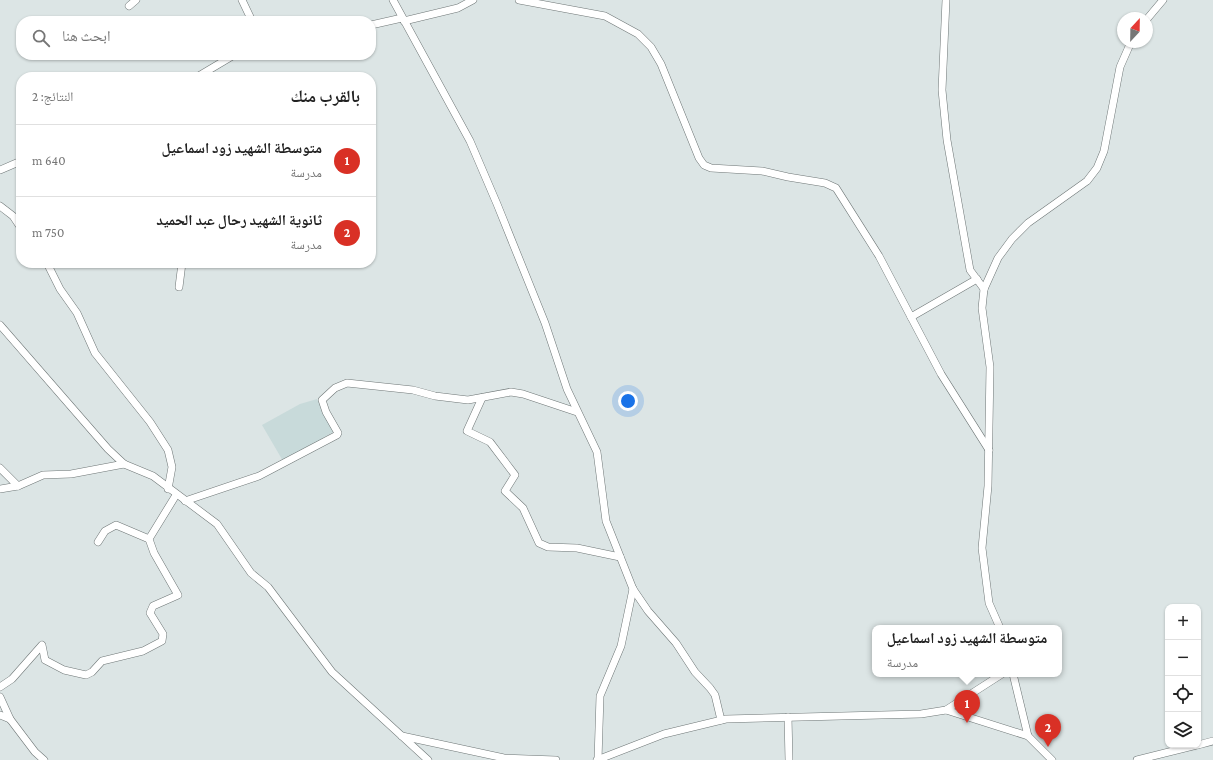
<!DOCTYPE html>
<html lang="ar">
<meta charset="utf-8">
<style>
:root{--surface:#fff;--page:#f2f2f2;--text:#222;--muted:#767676;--line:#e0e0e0;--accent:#d93025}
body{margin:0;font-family:"Crimson Pro","Noto Naskh Arabic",serif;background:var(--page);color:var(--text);direction:rtl}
.controls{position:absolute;right:12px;bottom:12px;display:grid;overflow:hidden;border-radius:8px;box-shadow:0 1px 3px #0004}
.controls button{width:36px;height:36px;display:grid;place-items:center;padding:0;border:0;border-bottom:1px solid var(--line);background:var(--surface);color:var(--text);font:20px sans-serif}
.compass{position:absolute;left:1117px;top:12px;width:36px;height:36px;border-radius:50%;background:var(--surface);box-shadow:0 1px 3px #0004;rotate:22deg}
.you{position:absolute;left:628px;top:401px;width:14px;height:14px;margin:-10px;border:3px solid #fff;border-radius:50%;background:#1a73e8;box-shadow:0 0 0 6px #1a73e833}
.badge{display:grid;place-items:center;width:26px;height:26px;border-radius:50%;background:var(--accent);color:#fff;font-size:13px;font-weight:700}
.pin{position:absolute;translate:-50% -33px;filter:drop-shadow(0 1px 2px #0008)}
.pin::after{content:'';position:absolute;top:21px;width:14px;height:12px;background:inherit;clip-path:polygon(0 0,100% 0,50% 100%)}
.popup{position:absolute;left:872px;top:625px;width:190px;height:52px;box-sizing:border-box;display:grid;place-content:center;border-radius:8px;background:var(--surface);filter:drop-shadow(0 1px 3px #0005);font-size:13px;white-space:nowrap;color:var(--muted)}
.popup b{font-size:15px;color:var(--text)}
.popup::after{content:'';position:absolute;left:50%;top:100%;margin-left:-8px;border:8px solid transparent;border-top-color:var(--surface)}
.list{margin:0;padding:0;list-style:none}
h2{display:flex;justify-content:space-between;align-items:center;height:52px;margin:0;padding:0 16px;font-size:17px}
h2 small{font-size:13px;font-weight:400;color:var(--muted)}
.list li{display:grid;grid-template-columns:26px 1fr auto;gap:12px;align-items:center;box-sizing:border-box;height:72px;padding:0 16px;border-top:1px solid var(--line)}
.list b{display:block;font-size:15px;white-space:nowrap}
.list p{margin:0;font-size:13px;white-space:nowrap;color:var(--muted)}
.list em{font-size:13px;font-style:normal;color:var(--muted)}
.icon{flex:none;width:22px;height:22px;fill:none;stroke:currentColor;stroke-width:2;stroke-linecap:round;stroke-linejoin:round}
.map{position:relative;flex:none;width:1213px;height:760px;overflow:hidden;direction:ltr}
.search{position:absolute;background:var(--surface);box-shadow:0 1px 3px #0004;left:16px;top:16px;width:360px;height:44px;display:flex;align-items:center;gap:10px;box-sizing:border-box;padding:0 14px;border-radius:16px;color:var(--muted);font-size:15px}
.panel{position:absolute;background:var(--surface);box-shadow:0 1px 3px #0004;left:16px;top:72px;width:360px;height:196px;border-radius:16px;direction:rtl}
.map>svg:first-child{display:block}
</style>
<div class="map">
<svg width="1213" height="760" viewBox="0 0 1213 760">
<rect width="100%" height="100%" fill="#dce5e5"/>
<polygon fill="#c8dada" points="317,399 335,431 283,461 262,425 300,404"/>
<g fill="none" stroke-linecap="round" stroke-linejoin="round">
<g stroke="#6e7676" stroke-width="8">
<g id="minor">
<polyline points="242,0 252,21"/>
<polyline points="393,0 470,141 497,204 545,323 567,389 597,452 606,521 633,589 648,611 676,643 695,672 710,688 715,695 721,720"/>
<polyline points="519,0 605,16 638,34 651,47 661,64 699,158 704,165 711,168 762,171 788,177 825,183 836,188 879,256 911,317 977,279"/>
<polyline points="946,0 942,90 947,140 970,270 984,289"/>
<polyline points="129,6 136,0"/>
<polyline points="1147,19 1163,0"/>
<polyline points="404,21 458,8 473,0"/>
<polyline points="371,25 402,18"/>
<polyline points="197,77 234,55"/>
<polyline points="0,170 21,161"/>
<polyline points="0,206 13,216 21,228"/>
<polyline points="47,263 60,289 77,313 95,353 150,422 168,450 172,467 168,489"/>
<polyline points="179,287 182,263"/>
<polyline points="911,317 941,374 989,450"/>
<polyline points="0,325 108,449 124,464 153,476 217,524 251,573 268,587 332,672 428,760"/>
<polyline points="482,398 467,431 490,442 515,475 505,491 523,508 539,543 548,547 577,548 620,557"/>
<polyline points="0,468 18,486"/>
<polyline points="0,489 18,486 43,475 71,474 124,464"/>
<polyline points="185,501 259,476 337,435 338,433 326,412 322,400 335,388 347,383 413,390 435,396 468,400 511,392 523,394 577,412"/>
<polyline points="98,542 105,531 116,525 149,539"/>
<polyline points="1000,628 989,603 982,548 988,486 990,367 982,308 984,289 998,258 1012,239 1028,223 1087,181 1097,168 1104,151 1120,67 1131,42"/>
<polyline points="1013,674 1028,736 1052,760"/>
<polyline points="0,687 12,679 42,645 45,660 64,670 86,675 92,672 102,661 143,651 162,641 163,634 150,613 153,606 178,595 154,553 149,539 176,495"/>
<polyline points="0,697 10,719"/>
<polyline points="946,710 1028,736"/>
<polyline points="0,715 10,719 35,752 44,760"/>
<polyline points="788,717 789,760"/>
<polyline points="402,736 504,758 556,760"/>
<polyline points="1198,745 1213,741"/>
<polyline points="597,760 664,734 726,719 921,714 946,710 1002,674"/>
<polyline points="598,760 600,696 621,646 633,589"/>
<polyline points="1137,760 1197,745"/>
</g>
</g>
<use href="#minor" stroke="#fff" stroke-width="7"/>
</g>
</svg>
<div class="controls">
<button>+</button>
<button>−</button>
<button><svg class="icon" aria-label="locate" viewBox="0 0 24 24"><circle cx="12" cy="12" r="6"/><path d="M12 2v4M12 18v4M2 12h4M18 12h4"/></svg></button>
<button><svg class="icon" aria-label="layers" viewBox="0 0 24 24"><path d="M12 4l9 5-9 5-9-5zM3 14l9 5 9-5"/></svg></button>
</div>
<svg class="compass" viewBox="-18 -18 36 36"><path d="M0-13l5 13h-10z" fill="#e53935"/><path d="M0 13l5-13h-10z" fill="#767676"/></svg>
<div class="you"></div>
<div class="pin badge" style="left:967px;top:723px">1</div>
<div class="popup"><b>متوسطة الشهيد زود اسماعيل</b>مدرسة</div>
<div class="pin badge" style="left:1048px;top:747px">2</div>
<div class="search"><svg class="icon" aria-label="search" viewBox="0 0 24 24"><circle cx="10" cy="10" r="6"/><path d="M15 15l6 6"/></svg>ابحث هنا</div>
<section class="panel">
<h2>بالقرب منك<small>النتائج: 2</small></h2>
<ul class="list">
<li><span class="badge">1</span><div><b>متوسطة الشهيد زود اسماعيل</b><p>مدرسة</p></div><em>640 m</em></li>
<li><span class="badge">2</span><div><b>ثانوية الشهيد رحال عبد الحميد</b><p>مدرسة</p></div><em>750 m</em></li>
</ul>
</section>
</div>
